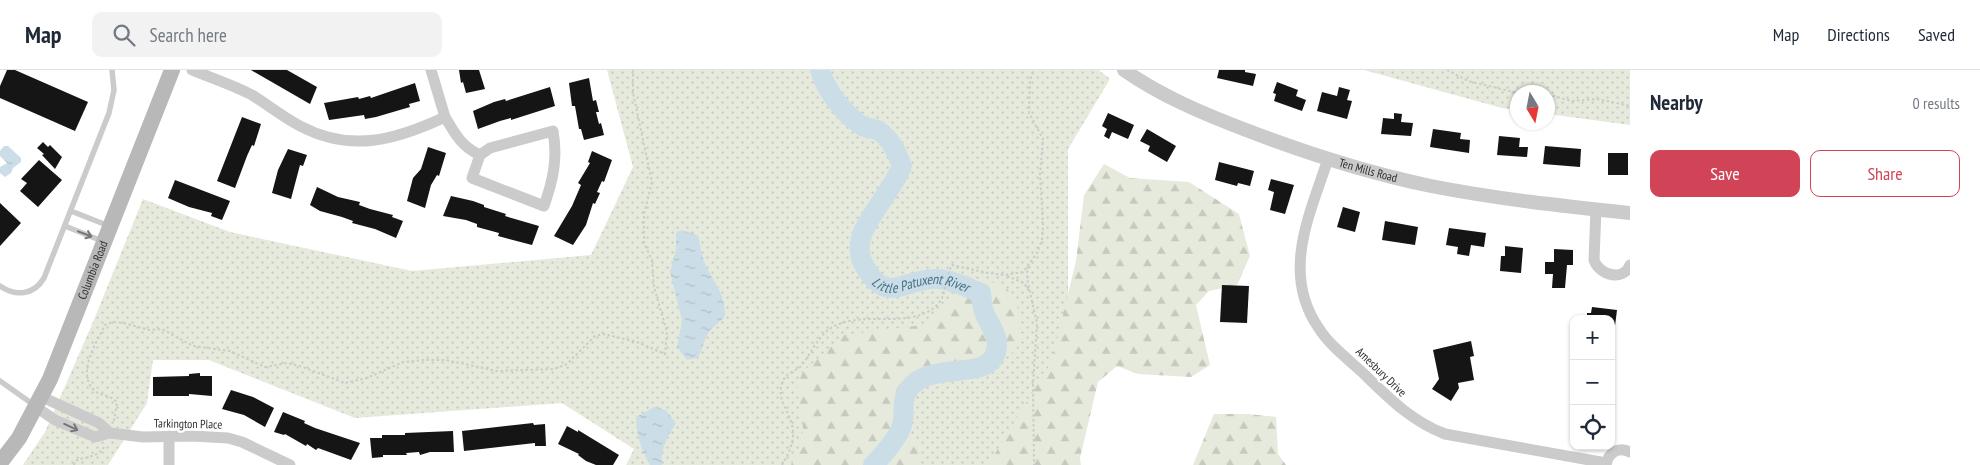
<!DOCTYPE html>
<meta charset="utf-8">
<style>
:root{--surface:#fff;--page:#f2f2f3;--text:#1f2937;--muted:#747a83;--line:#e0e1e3;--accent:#d14457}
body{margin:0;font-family:"PT Sans Narrow",sans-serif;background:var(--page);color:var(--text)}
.controls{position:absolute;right:15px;bottom:15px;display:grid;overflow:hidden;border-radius:10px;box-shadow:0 1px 4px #0004}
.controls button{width:45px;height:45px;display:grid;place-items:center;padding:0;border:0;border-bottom:1px solid var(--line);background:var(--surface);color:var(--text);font:25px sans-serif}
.compass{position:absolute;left:1510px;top:15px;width:45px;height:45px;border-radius:50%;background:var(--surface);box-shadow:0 1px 4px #0004;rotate:170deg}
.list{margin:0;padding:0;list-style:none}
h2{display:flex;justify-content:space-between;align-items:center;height:65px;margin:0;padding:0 20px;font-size:21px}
h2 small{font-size:16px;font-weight:400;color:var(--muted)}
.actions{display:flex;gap:10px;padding:15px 20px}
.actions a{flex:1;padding:11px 0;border:1px solid var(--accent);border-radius:10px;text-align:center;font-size:18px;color:var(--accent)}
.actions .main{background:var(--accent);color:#fff}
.icon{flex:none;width:28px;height:28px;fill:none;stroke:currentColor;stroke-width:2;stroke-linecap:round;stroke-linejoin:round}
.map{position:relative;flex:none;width:1630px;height:395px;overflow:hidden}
header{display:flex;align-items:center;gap:30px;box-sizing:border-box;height:70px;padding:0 25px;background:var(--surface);border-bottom:1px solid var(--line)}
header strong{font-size:24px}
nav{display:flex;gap:28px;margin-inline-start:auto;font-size:18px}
.search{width:350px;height:45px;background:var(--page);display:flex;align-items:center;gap:12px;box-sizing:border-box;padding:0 18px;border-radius:10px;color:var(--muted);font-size:19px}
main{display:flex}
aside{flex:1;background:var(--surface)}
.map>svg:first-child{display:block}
</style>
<header>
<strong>Map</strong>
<div class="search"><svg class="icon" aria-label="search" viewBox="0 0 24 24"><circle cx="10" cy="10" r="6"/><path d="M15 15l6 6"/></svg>Search here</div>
<nav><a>Map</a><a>Directions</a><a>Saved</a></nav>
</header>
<main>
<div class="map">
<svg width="1630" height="395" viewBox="0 0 1630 395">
<defs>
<pattern id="grass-dots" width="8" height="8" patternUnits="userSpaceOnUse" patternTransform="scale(1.25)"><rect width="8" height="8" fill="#e5eadd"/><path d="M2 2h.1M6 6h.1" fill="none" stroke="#c5c9be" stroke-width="1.8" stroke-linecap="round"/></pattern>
<pattern id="forest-firs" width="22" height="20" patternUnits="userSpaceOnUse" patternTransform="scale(1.25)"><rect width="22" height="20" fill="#e5eadd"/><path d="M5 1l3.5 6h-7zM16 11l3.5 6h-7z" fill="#c5c9be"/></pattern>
<pattern id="water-ripples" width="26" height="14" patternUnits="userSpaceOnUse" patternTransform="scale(1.25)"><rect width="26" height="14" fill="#cbdee7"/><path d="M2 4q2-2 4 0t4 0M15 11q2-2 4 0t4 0" fill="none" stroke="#afbfc6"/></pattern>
</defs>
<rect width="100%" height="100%" fill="#fff"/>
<g fill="url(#grass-dots)">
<polygon points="607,0 1099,0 1110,9 1068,79 1068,395 626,395 634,379 562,333 355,348 209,290 153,290 147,333 108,395 23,395 45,362 93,252 143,129 230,162 412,201 591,185 633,97"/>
<polygon points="1364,0 1630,0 1630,55 1548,44 1548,22 1518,22 1517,40 1502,38"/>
</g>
<g fill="url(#forest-firs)">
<polygon points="1104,94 1130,108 1189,112 1239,144 1250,186 1237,215 1209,221 1196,235 1210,295 1191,307 1138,304 1117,296 1098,312 1080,388 1081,395 988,395 1052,291 1076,191 1084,125"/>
<path d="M978 210 1003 214C1022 235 1024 256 1015 282L944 297 904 312C885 351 895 351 922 380L918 395H791L800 379 803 358 797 317 802 303 844 265 923 255 948 236 955 221Z"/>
<polygon points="1214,344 1248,344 1276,347 1278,384 1286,395 1193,395"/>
</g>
<g fill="url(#water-ripples)">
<polygon points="4,76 8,76 21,88 21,92 13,98 11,103 5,107 0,103 0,97 7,93 0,86 0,81"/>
<path d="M681 160 697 165C701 174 701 183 704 191 712 211 726 223 725 246 720 253 713 256 708 263 703 272 703 280 697 288L687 290 677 277 682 251 670 202 676 179V163Z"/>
<path d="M655 337 666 340 676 353C668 366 660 379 662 395H650C641 381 636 363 636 347Z"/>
</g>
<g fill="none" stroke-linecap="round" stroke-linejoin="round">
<path stroke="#cbdee7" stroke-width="20" id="s1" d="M820 0C826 21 845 46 864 57 869 59 875 58 879 61 891 69 897 83 902 96 893 119 874 138 863 162 859 171 858 186 864 195 887 237 903 208 937 209 950 209 968 218 981 223 982 229 982 236 984 242 988 253 996 260 997 273 998 319 925 284 906 324 902 332 905 346 902 355 900 365 881 388 873 395"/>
</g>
<g fill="#151515">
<polygon points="7,0 15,0 88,32 75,61 0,28 0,16"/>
<polygon points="251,0 287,0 317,17 310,34"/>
<polygon points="459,0 479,0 485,19 466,23 463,12 461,13"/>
<polygon points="1219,0 1245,0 1245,2 1256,4 1253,16 1217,8"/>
<polygon points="589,8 593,31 596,30 599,42 596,42 599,54 601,53 604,65 584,70 581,59 579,59 575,36 572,36 569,13"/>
<polygon points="1277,12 1298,20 1296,26 1306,30 1302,41 1274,31 1276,24 1273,23"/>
<polygon points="415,13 420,31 409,34 410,37 376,47 365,49 364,45 329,50 324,33 358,27 359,29 370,26 371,28"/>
<polygon points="550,17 555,36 511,50 511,48 500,51 478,59 473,41 494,32 505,29 506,31"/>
<polygon points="1339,17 1350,20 1347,30 1352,31 1347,49 1317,41 1322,22 1337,26"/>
<polygon points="1108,43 1134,55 1128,69 1112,62 1109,69 1104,66 1107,59 1102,56"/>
<polygon points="1394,43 1402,44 1401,52 1413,53 1411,66 1381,64 1383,48 1394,49"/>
<polygon points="242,47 261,54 254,76 252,75 247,86 235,118 217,111"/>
<polygon points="1147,59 1176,76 1167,92 1148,81 1150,76 1140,71"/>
<polygon points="1433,59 1461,63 1460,69 1470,70 1469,83 1430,77"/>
<polygon points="1499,66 1520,68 1519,77 1528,77 1527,87 1497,85"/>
<polygon points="43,72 48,77 50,75 62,87 55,99 42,85 44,84 37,78"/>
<polygon points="1545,76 1581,79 1580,97 1543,94"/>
<polygon points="428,77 446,83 439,106 437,105 431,115 425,138 407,131 413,108 421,99"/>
<polygon points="288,79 307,85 303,96 300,95 291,129 272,123 278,100"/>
<polygon points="592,81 612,90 604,112 602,111 597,122 600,123 595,134 593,133 586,155 573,175 554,166 572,136 581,115 578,113 590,93 588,92"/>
<rect x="1608" y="83" width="20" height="22"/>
<polygon points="39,90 62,110 38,137 20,121 27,113 21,109"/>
<polygon points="1219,92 1254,101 1250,116 1238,113 1237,116 1215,110"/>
<polygon points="1271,109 1294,115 1285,144 1270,140 1274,122 1268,120"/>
<polygon points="175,110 230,131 222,150 211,146 212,143 189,137 168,128"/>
<polygon points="317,117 338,127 360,132 359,135 370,139 393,145 392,147 403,151 396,168 375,159 352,153 353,151 342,147 320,141 310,135"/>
<polygon points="451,126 473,131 484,135 484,137 506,144 505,146 539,156 532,175 498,166 499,163 477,157 477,154 466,150 443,146"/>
<polygon points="0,133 21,153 0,176"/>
<polygon points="1343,137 1360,142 1355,162 1337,157"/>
<polygon points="1385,151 1418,157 1415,175 1382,170"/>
<polygon points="1449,158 1486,163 1484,177 1471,175 1469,186 1457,184 1458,177 1446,175"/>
<polygon points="1505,176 1523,178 1521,203 1500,201 1501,186 1505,186"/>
<polygon points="1554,179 1573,180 1573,195 1567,195 1565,218 1552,218 1553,204 1545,204 1545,192 1554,192"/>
<polygon points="1222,215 1249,216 1247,253 1220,252"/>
<polygon points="1592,237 1617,240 1615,256 1611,256 1611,249 1587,249 1587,243 1591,243"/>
<polygon points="1471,271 1474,286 1470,287 1474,310 1458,313 1459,318 1451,331 1432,319 1439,309 1433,280"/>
<polygon points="200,303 200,306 212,306 212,326 189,324 189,326 153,326 153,307 189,306 189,304"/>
<polygon points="231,320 253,327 274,338 265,357 244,345 222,339"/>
<polygon points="283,342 305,351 304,353 315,358 360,373 351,390 318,378 316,380 307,374 306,376 285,364 284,365 274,362"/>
<polygon points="533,353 534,355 545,354 546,376 535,376 535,373 464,381 462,361"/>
<polygon points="567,356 578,362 578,360 619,385 613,395 596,395 586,391 578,385 579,384 558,374"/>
<polygon points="453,361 454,382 430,382 420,385 419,382 406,383 407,385 383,385 383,387 372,388 370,368 382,368 382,365 405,365 405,363"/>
</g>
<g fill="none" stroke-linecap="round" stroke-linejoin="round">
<g stroke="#cbcbcb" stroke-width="2" stroke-dasharray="2.5 2.5" stroke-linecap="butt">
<polyline points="1447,0 1468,11 1518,23"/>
<polyline points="1548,24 1571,31 1597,29 1630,36"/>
<polyline points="1030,196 1027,202 1028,214 1037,253 1033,315 1034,395"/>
<polyline points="1007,206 1024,213 1029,221"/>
<path d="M114 351 117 333C111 324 101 327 94 320 76 303 97 272 105 255L113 252 124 253 149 260 162 259 193 276 230 281 265 297 287 293 300 296 345 313 367 308 403 292 424 290H446L497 301 554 299 567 294 595 266 604 264 637 272 665 284 667 262 654 217 652 190 644 173V144L652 112 633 23V0"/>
<path d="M74 395 75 391C86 386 97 388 104 377"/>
<path d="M782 395C789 383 796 369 792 355 789 341 775 327 783 311 786 303 794 302 800 297 811 285 816 268 831 258 862 239 906 260 935 237 947 228 945 207 952 195L988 203 1005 205 1023 202 1037 183 1042 170 1043 155 1040 104 1043 69 1029 43 1030 10 1034 0"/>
</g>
<g stroke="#cbcbcb" stroke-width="5.5">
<polyline points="71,141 109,156"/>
<polyline points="65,156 102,171"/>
<path d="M0 216C16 227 34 225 44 208L109 43 114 20 112 0"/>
<polyline points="0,311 34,335"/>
</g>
<g stroke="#cbcbcb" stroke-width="11">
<path d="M192 0C212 8 233 15 252 25 268 35 283 47 300 56 351 83 396 70 445 47L431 0"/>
<path d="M445 47C455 64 462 77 480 85L490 78 553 61C558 89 553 110 544 136L472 108 480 85"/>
<path d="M1328 89C1310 144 1281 202 1318 257 1329 275 1348 289 1363 303 1389 328 1411 351 1445 364L1606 393"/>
<path d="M1596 139 1594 190C1599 205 1623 212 1630 195"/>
<polyline points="42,327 99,353 110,363"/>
<polyline points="36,337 55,350 95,367 110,363 143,367 192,366 228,368 242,372 290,395"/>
<polyline points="169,366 169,395"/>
<path d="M1606 395C1608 383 1618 376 1630 382"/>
</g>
<path stroke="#cbcbcb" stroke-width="14" id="s2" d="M1124 0C1161 26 1204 44 1246 60 1306 83 1368 103 1431 116 1497 129 1563 136 1630 143"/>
<path stroke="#b8b8b8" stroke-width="16" id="s3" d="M0 393 19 368 50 309 172 0"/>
</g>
<defs><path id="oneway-shaft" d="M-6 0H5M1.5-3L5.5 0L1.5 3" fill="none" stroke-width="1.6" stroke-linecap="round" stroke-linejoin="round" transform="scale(1.25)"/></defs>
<g stroke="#757575">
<use href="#oneway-shaft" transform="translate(85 164) rotate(21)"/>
<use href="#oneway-shaft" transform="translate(71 357) rotate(25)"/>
</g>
<g text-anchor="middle" stroke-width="5" stroke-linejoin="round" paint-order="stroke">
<g font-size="12" fill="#2e2e2e" stroke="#fff">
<text dy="4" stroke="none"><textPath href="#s2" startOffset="265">Ten Mills Road</textPath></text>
<text dy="4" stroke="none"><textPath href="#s3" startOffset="215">Columbia Road</textPath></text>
<text transform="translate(1381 302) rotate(44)" y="4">Amesbury Drive</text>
<text transform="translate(188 354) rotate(1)" y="4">Tarkington Place</text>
</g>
<g font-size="14" font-style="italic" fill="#457187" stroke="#fff">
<text dy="5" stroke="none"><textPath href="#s1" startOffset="310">Little Patuxent River</textPath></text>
</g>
</g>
</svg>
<div class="controls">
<button>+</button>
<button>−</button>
<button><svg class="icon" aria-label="locate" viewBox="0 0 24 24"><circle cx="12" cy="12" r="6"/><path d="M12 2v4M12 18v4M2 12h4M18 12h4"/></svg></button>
</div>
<svg class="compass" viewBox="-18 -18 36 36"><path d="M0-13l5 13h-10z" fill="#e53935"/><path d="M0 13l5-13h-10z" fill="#747a83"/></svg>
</div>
<aside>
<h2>Nearby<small>0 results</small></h2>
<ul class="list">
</ul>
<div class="actions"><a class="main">Save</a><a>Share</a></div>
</aside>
</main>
